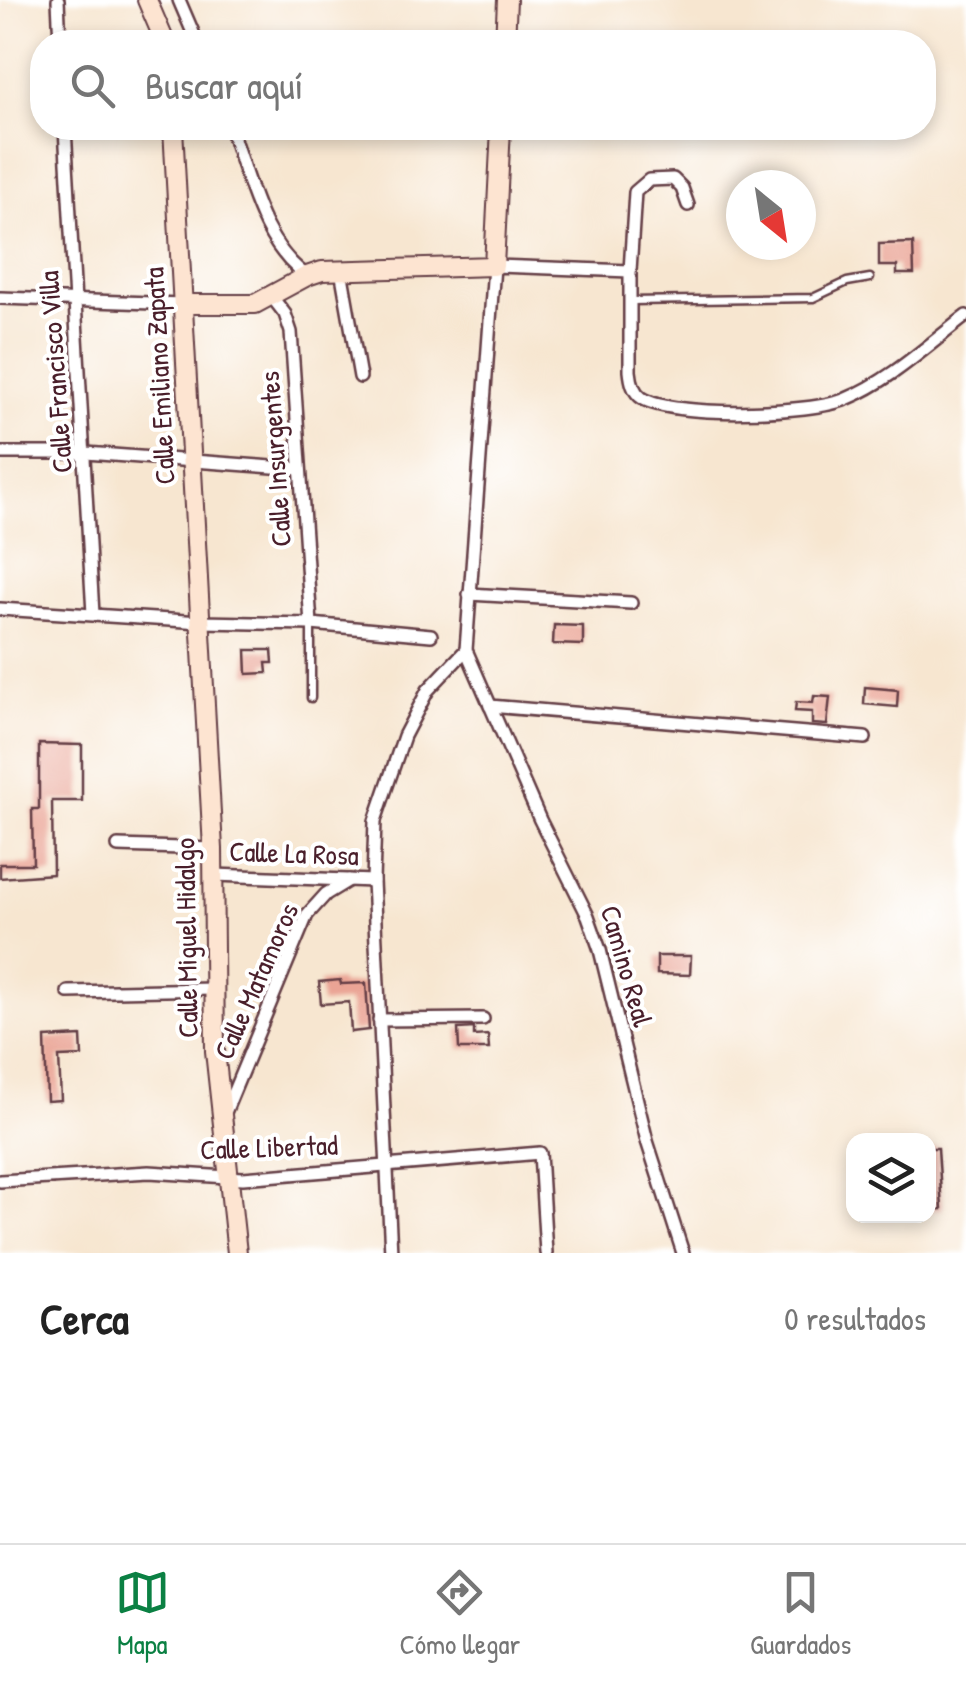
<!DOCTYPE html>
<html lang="es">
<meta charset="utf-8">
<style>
:root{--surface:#fff;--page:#f6f6f6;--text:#222;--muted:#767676;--line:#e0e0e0;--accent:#0b8043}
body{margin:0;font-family:"Patrick Hand",sans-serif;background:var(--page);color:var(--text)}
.controls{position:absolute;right:30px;bottom:30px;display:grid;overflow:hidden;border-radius:20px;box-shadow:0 5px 15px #0003}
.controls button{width:90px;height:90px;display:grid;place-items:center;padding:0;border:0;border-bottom:2px solid var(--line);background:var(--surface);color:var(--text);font:50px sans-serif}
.compass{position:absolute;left:726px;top:170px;width:90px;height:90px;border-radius:50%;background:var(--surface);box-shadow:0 5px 15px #0003;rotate:150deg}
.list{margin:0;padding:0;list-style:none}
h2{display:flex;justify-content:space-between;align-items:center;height:130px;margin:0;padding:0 40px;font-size:42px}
h2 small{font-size:32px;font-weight:400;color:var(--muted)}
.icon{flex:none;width:55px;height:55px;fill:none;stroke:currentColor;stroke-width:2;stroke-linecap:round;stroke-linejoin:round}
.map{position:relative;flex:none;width:966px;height:1253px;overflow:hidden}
.search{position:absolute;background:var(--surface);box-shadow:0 5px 15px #0003;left:30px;right:30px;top:30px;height:110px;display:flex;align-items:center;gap:25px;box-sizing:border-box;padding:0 35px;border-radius:40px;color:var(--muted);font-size:38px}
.sheet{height:290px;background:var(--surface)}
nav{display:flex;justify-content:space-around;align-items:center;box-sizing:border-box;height:140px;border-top:2px solid var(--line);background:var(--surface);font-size:28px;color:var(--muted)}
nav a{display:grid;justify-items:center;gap:5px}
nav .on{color:var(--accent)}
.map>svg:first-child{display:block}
</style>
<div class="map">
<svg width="966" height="1253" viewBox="0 0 966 1253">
<rect width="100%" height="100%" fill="#fff"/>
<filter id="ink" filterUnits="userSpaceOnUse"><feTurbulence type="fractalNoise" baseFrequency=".01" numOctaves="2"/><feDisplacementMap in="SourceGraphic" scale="20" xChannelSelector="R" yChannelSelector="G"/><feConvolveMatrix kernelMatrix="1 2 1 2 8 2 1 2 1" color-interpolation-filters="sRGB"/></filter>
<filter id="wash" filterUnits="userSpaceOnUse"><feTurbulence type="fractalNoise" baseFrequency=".0048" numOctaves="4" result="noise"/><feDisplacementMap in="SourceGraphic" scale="40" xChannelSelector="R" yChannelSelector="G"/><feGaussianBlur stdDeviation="2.25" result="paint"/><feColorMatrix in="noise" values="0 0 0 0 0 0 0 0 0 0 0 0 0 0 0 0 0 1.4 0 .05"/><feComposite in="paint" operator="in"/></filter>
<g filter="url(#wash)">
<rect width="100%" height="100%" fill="#f7e6d0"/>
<g id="blocks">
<g fill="#eaa495">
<polygon points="913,243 914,274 897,274 897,266 879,266 879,244"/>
<polygon points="554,625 583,626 583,645 553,644"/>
<polygon points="246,650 272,650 273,663 266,663 267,673 247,674"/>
<polygon points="865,687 898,690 897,707 864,704"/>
<polygon points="814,696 830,697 827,725 812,724 812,712 795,711 796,702 813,703"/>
<polygon points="39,744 82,745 82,801 52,801 53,874 0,878 0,864 33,864 32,809 39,809"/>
<polygon points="657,956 691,956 690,975 657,974"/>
<polygon points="340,980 341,984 366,983 369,1030 351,1032 349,1002 321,1004 319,982"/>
<polygon points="474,1028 474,1036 488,1035 489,1049 459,1049 458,1029"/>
<polygon points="81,1036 82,1056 59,1057 61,1100 47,1101 45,1038"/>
<polygon points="928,1148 938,1148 942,1209 928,1210"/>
</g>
</g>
</g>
<g filter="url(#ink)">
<use href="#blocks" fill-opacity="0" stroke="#643d44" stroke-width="2.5"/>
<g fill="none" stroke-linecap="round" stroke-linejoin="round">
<g stroke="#643d44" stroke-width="11">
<g id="lane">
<polyline points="631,301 813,298 847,282 870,278"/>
<polyline points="311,698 311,624"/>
</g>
</g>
<g stroke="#643d44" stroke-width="16">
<g id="street">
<polyline points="58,0 60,42"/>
<polyline points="179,0 197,42"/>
<polyline points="65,128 93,614"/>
<path d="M230 128C249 178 261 244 307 276"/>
<path d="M688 205 682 188 673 179 649 180 635 192 630 271V371C631 381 633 392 642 398 672 418 812 414 846 399 890 381 928 345 966 316"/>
<polyline points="341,270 360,377"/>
<polyline points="630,271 494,266 466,650 540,820 588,916 600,950 647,1141 683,1253"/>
<polyline points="272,297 285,314 291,332 311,624"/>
<polyline points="0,298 183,304"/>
<polyline points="0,453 86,453 299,469"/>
<polyline points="469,594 631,603"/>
<polyline points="0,609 201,622 311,624 431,635"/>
<polyline points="490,706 865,738"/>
<polyline points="118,846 213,849"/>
<polyline points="214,875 373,881"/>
<polyline points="68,992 213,989"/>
<polyline points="379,1020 483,1019"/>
<polyline points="224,1115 307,915 326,894 349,880"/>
<polyline points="0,1181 149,1172 243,1178 540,1153 546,1253"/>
<polyline points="391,1253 373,881 375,821 404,736 428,690 466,650"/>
</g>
</g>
<g stroke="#643d44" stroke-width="22">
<g id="secondary">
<polyline points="147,0 165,42"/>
<polyline points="505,42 507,0"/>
<polyline points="173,128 213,849 215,1051 237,1253"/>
<polyline points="183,304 255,304 307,276 322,271 494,266 501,128"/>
</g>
</g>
<use href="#lane" stroke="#fff" stroke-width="6"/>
<use href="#street" stroke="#fff" stroke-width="11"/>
<use href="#secondary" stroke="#fde4d1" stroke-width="18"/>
</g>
</g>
<g text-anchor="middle" stroke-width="8" stroke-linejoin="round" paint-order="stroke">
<g font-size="28" fill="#4a1f2b" stroke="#fff">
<text transform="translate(55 372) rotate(-94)" y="10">Calle Francisco Villa</text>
<text transform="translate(159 376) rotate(-93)" y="10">Calle Emiliano Zapata</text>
<text transform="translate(275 459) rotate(-94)" y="10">Calle Insurgentes</text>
<text transform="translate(294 853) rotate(2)" y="10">Calle La Rosa</text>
<text transform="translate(186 938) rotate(-91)" y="10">Calle Miguel Hidalgo</text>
<text transform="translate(627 966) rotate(74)" y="10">Camino Real</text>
<text transform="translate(256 981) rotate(-66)" y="10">Calle Matamoros</text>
<text transform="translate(269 1147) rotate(-2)" y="10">Calle Libertad</text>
</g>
</g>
</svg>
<div class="controls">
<button><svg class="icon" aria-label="layers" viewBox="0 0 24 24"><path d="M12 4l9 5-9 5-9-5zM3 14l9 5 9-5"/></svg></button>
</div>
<svg class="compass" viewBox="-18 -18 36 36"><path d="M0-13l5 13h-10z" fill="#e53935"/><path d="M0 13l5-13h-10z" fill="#767676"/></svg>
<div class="search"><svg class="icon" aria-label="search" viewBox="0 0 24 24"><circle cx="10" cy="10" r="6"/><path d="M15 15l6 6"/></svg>Buscar aquí</div>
</div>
<section class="sheet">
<h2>Cerca<small>0 resultados</small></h2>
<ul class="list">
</ul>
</section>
<nav>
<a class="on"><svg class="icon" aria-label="map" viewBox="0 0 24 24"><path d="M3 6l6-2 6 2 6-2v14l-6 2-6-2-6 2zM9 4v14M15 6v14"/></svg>Mapa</a>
<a><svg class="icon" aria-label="directions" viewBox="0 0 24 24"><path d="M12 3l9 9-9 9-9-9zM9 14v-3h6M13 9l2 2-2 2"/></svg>Cómo llegar</a>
<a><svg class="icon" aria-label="saved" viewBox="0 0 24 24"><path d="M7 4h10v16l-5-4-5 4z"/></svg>Guardados</a>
</nav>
